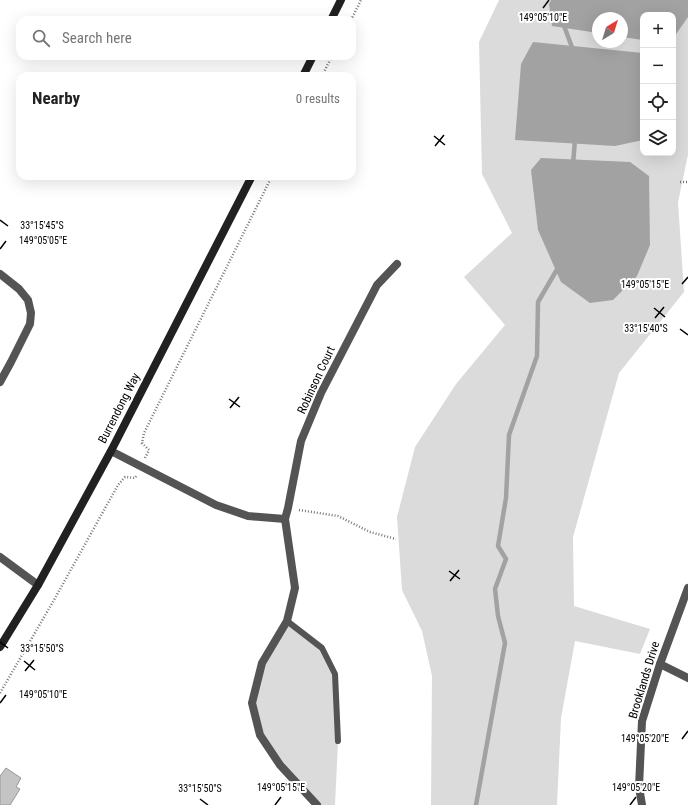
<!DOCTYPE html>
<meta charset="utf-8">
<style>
:root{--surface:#fff;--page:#f6f6f6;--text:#222;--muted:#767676;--line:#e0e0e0}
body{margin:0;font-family:"Roboto Condensed",sans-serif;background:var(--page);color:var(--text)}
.controls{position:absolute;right:12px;top:12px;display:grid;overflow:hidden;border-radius:8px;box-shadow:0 4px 16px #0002}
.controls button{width:36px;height:36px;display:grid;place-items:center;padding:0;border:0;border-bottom:1px solid var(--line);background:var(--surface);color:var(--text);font:20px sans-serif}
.compass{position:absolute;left:592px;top:12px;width:36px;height:36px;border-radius:50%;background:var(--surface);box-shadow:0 4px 16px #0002;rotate:38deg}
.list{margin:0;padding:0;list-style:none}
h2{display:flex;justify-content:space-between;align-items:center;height:52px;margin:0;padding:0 16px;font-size:17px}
h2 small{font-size:13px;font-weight:400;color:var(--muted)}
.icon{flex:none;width:22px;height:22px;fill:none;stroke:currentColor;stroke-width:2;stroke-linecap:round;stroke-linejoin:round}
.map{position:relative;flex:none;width:688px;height:805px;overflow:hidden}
.search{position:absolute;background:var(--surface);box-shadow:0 4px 16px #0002;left:16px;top:16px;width:340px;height:44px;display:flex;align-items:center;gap:10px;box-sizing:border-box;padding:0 14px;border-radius:12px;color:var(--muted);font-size:15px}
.panel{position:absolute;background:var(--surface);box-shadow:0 4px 16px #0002;left:16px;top:72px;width:340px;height:108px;border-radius:12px}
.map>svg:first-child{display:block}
</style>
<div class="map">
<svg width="688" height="805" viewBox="0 0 688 805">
<rect width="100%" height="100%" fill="#fff"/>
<g fill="#dbdbdb" fill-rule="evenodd">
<path d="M499 0H688V155L678 202 684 292 619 373 573 537 574 606 650 629 640 654 575 641 561 718 557 805H431L432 676 422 631 402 590 397 517 415 447 456 384 505 325 464 277 512 233 482 174 479 42ZM643 15H673V153H643ZM598 18H622V42H598Z"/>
<polygon points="287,621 322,648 335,674 338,741 335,805 317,805 260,735 252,703 262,663"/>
</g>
<g fill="#a2a2a2">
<polygon points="551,0 688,0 688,17 674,37 673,37 673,15 643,15 643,40 622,37 622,18 598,18 598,33 552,26 549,4"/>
<polygon points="533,42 643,53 643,140 615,146 515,140 521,64"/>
<polygon points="541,158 630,162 649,176 650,245 637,276 613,300 590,303 561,282 538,230 531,170"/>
</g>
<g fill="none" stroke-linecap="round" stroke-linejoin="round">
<g stroke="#a2a2a2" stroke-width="4.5">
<polyline points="563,23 573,50"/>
<polyline points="573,165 575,139"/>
<polyline points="476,805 505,643 498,616 495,589 506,559 498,546 506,498 509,435 537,356 538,302 559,266"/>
</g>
</g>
<polygon fill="#c4c4c4" stroke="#989898" points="6,768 21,778 16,787 20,789 10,805 0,805 0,776"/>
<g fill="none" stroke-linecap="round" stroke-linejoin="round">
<g stroke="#767676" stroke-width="2.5" stroke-dasharray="1 2" stroke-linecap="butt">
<polyline points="351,20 361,0"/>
<polyline points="322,76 332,56"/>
<polyline points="680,182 688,182"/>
<polyline points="145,458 149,450 142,443 144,433 272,176"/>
<polyline points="299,510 338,516 370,532 396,539"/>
<polyline points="0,693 54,600 118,485 125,477 135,478 137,475"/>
</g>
<polyline stroke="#545454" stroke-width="6" points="287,621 322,648 335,674 338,741"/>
<g stroke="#545454" stroke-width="8">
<polyline points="0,274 19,289 28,300 31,313 30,324 11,362 0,382"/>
<polyline points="111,451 216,505 248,516 285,519"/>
<polyline points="0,557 38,585"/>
<polyline points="660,664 688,678"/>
<polyline points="317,805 280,765 260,735 252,703 262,663 287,621 295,588 285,519 288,508 301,441 321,393 377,285 397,264"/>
</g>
<polyline stroke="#545454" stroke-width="8" points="642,805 639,787 642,721 660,664 688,588"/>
<g stroke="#212121" stroke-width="8">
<polyline points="331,20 341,0"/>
<polyline points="303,76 313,56"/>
<polyline points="0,647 38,585 111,451 252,176"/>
</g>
</g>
<path fill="none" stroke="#000" stroke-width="1.5" d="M543 8 549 0M434 136 445 145M435 146 444 135M0 220 8 226M0 249 6 241M682 284 688 277M654 308 665 317M655 318 664 307M680 329 688 335M229 399 240 407M230 408 239 397M449 571 460 579M450 581 459 570M0 642 8 648M24 661 35 670M25 671 34 660M0 703 6 695M682 739 688 731M200 799 208 805M275 805 281 797M630 805 636 797"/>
<g text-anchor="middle" stroke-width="4" stroke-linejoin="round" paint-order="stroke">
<g font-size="12" fill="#000" stroke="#fff">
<text transform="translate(316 380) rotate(-65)" y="4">Robinson Court</text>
<text transform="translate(119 408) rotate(-63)" y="4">Burrendong Way</text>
<text transform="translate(644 680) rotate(-73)" y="4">Brooklands Drive</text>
</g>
</g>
<g font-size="10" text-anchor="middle" fill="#000" stroke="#fff" stroke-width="4" stroke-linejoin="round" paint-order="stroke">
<text x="543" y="21">149°05'10"E</text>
<text x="42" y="229">33°15'45"S</text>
<text x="43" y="244">149°05'05"E</text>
<text x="645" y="288">149°05'15"E</text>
<text x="646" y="332">33°15'40"S</text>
<text x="42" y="652">33°15'50"S</text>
<text x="43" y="698">149°05'10"E</text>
<text x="645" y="742">149°05'20"E</text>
<text x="281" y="791">149°05'15"E</text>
<text x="636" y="791">149°05'20"E</text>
<text x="200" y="792">33°15'50"S</text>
</g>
</svg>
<div class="controls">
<button>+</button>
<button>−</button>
<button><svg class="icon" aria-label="locate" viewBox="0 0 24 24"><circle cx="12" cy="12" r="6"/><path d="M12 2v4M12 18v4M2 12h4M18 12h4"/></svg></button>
<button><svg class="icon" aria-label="layers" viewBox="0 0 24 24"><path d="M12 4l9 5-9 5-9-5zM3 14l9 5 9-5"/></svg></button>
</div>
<svg class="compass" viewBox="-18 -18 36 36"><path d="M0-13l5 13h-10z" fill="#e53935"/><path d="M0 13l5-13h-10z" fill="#767676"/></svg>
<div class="search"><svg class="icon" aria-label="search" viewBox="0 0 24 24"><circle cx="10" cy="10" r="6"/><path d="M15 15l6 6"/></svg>Search here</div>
<section class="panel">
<h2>Nearby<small>0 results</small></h2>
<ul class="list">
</ul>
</section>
</div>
